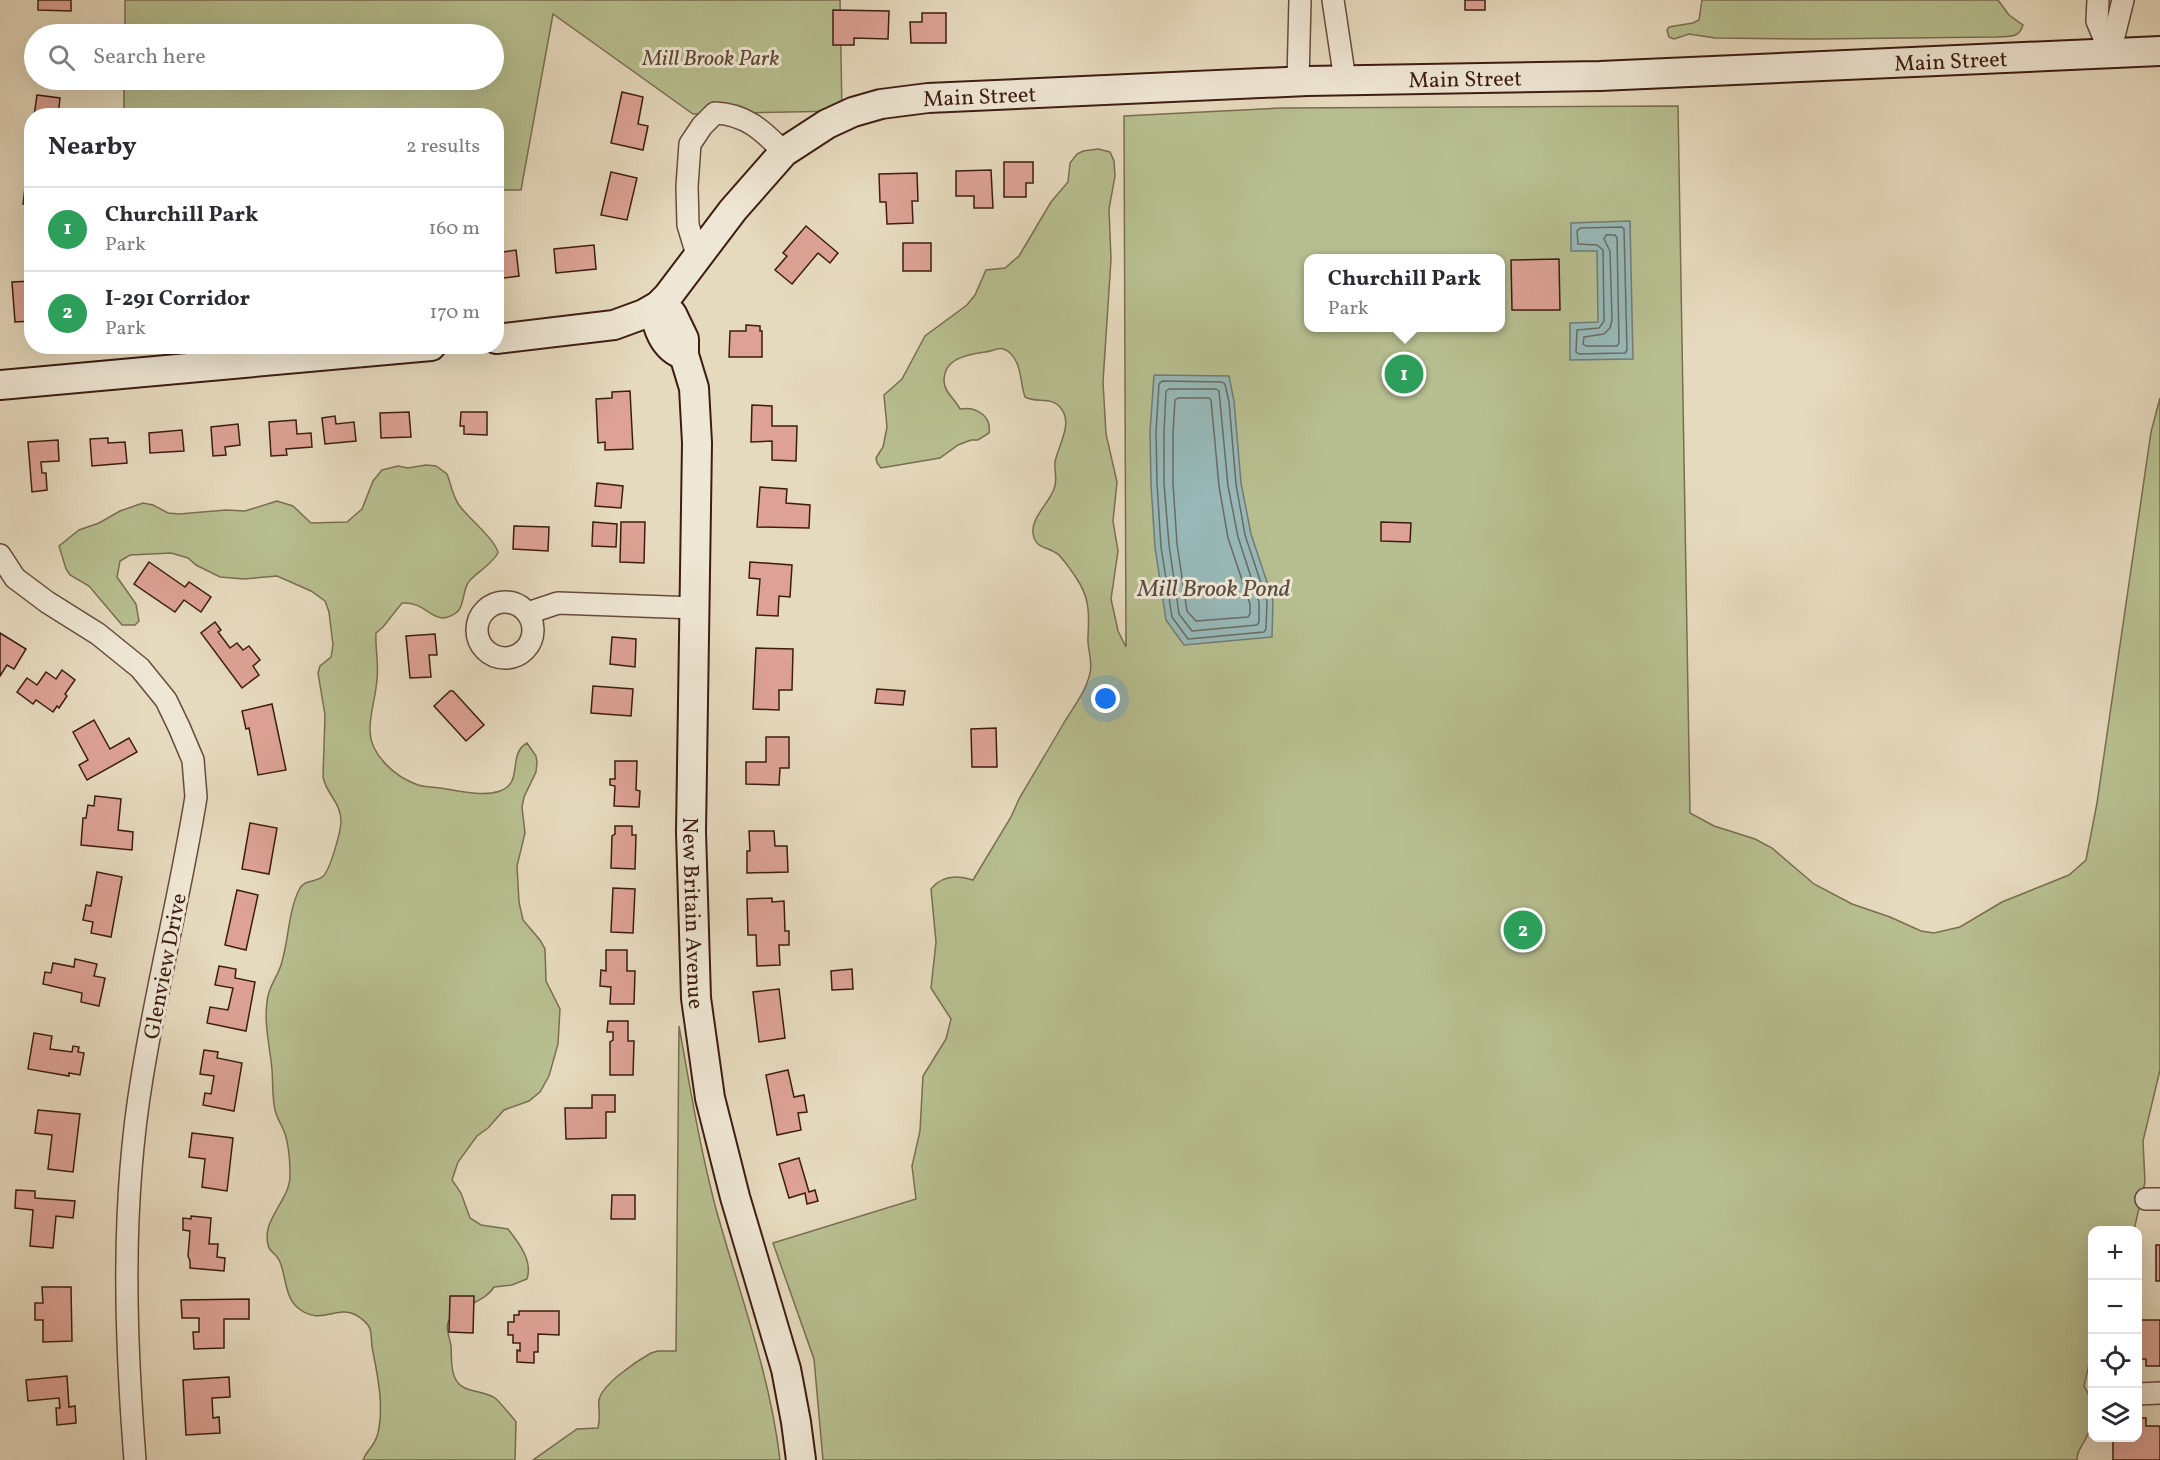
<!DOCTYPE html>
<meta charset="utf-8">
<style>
:root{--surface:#fff;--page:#f7f7f7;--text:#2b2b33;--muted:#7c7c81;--line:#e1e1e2;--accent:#d93025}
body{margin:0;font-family:Vollkorn,serif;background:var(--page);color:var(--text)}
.controls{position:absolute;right:18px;bottom:18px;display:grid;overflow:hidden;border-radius:12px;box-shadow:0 6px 24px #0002}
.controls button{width:54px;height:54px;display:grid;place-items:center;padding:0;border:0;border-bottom:2px solid var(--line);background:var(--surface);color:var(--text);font:30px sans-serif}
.you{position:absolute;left:1106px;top:699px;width:21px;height:21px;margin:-15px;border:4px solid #fff;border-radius:50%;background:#1a73e8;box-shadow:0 0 0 9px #1a73e833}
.badge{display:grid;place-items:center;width:39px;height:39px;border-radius:50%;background:var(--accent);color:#fff;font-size:20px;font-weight:700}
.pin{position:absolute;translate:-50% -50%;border:3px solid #fff;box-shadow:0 2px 6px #0006}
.popup{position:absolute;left:1304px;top:254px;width:201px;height:78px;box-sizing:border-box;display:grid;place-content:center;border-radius:12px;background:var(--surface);filter:drop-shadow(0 2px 4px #0005);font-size:20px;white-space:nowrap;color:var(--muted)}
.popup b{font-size:22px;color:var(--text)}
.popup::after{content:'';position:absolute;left:50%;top:100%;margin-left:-12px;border:12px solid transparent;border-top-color:var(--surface)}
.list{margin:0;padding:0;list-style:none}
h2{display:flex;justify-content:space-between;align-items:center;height:78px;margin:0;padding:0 24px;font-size:26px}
h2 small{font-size:20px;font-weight:400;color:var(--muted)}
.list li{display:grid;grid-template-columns:39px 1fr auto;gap:18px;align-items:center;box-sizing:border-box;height:84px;padding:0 24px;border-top:2px solid var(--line)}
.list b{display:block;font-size:22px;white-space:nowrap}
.list p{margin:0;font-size:20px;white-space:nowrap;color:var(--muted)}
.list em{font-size:20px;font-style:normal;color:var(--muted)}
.icon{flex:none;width:33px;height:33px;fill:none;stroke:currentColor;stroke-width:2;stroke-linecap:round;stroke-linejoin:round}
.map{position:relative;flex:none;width:2160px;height:1460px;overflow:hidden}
.search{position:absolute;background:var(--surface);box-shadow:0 6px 24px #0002;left:24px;top:24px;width:480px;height:66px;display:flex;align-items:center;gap:15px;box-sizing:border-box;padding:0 21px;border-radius:33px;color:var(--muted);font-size:22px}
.panel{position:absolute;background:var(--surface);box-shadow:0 6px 24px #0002;left:24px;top:108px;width:480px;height:246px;border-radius:24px}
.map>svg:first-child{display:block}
</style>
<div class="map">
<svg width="2160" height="1460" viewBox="0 0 2160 1460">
<rect width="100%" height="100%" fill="#e6dabe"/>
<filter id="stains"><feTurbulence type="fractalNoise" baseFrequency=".00333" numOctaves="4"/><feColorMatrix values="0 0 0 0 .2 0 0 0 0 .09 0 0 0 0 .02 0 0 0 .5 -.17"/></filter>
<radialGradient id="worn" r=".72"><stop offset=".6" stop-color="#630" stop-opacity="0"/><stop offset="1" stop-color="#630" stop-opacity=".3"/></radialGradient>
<g fill="#b7bf90" stroke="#7a6e50" stroke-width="1.5" fill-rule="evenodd">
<polygon points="125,0 840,0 842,111 693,114 553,14 521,190 497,190 496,116 124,116 124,80 494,80 494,34 125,34"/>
<path d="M1702 0H1998L2009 15 2023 25C2019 39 2008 36 1996 37L1815 39 1715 38 1689 34 1674 39 1669 37 1667 30 1669 27 1693 23 1699 20Z"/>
<path d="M1678 106 1690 813 1714 826 1755 839 1772 848 1814 884 1852 904 1890 917 1921 931 1934 933 1960 927 2002 902 2069 875 2086 860 2097 803 2151 432 2160 398V1070L2143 1141 2145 1182 2134 1230H2092V1351L2084 1386C2096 1405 2095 1422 2084 1442 2080 1449 2077 1452 2077 1460H823L814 1359 773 1243 916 1199 912 1166 920 1131 923 1076 946 1039 951 1019 931 988 936 942 931 889C942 875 957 875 973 880L1011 817 1019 799C1034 773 1050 747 1065 721 1075 705 1086 691 1090 673 1093 660 1087 649 1088 637 1089 618 1090 601 1080 584 1074 574 1067 564 1059 555 1049 546 1035 550 1033 533 1031 518 1049 503 1054 489 1058 480 1054 472 1055 462 1058 445 1075 422 1059 406 1050 397 1036 403 1025 397 1020 383 1022 364 1010 353 1000 344 996 351 985 352 967 355 944 358 944 381 944 392 956 400 960 409 976 406 992 416 989 433L978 440H971L958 445 940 458 881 468 877 463 876 458 883 447 887 427 884 395 902 379 925 336 967 305 975 295 986 270 1005 268 1019 256 1051 202 1068 182 1070 163 1077 154 1083 151 1098 149 1110 152 1114 161 1115 176 1109 209 1111 259 1103 382 1106 434 1117 482 1113 521 1118 551 1111 599 1118 631 1126 647 1124 116 1282 108ZM1308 258H1500V328H1308Z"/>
<path d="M426 465 436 466 447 474C451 484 452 495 459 505 468 518 496 540 498 553 490 567 473 574 468 583 463 591 464 603 459 610 455 615 447 618 442 618 428 616 423 602 402 603L383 627 376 633C375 648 379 664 377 679 376 696 370 712 370 729 369 754 395 777 418 785 425 787 434 787 441 788 459 791 482 797 500 791 524 783 507 754 527 743L536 756 537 762 536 772 524 797 522 807 525 833 517 866 519 902 523 920 540 940 545 949 546 981 560 1009 558 1044 549 1076 540 1092 529 1101 504 1110 488 1128 477 1136 458 1162 452 1180 461 1193 470 1218 481 1225 508 1229C519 1243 533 1261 527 1279L512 1285 494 1287C485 1302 461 1305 450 1319 444 1326 450 1338 451 1346 452 1357 450 1368 455 1378 462 1394 482 1389 495 1398 498 1400 514 1419 516 1422L515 1460H363C367 1449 374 1448 378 1433 384 1407 378 1377 373 1352 371 1345 372 1336 370 1329 368 1323 360 1317 354 1314 336 1306 320 1326 298 1308 285 1298 286 1276 280 1262 278 1256 272 1253 269 1248 259 1221 290 1201 290 1176 290 1162 289 1144 284 1131 281 1124 277 1118 275 1110 272 1097 273 1083 272 1070 270 1047 264 1025 267 1002 268 987 277 978 281 965 289 940 288 912 299 890 304 879 314 883 322 877 330 872 340 833 341 823 342 803 326 794 323 777L325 715 318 673 320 666 331 657 333 645 329 612 325 601 311 591 277 576 244 579 220 577 196 565 188 558 171 553 130 555 120 561 117 577 136 604 139 621 135 625H122L89 586 70 575 66 569 59 546 79 530 99 523 120 511 143 503 153 505 168 513 179 514 226 510 245 511 277 501 293 506 311 523 347 522 362 509 373 481 382 470 398 466 408 468Z"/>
<path d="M679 1026C690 1087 700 1149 716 1209 739 1292 770 1374 780 1460H533L577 1429 598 1428C601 1416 598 1410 599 1400 602 1384 637 1361 651 1353L658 1351H676Z"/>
</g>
<g fill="#97b9b8" stroke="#737b75" stroke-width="1.5">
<polygon points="1630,221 1633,359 1570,360 1570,323 1598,322 1597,251 1571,251 1571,223"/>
<polygon points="1154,375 1229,376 1234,401 1241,483 1251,534 1273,600 1272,637 1184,645 1166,620 1155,547 1151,484 1150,432"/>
</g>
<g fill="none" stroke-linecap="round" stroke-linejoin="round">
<g stroke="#6a6b64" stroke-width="1.5">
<polygon points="1580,228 1622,227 1624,229 1627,350 1625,353 1579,354 1576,352 1577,330 1599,328 1604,321 1603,250 1597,245 1578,244 1577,231"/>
<polygon points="1606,235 1615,235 1617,238 1619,343 1617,346 1586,346 1583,344 1584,337 1604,334 1610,328 1612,320 1610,251 1604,239"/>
<polygon points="1162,381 1222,382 1225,384 1229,402 1236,484 1245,535 1267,601 1266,629 1264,632 1188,639 1172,617 1161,547 1157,483 1156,432 1159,384"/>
<polygon points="1169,389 1216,389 1219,391 1228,486 1238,537 1259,602 1259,622 1257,625 1192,631 1179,614 1169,545 1164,483 1164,432 1166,391"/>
<polygon points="1178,398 1209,398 1211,400 1219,486 1228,538 1250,604 1250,614 1248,617 1196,621 1187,611 1177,544 1173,483 1173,433 1175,400"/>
</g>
</g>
<g fill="#dda295" stroke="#3d1d11" stroke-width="1.5">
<polygon points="38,0 71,0 71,11 38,10"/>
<rect x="1465" y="0" width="20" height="10"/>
<polygon points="833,10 889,11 888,39 854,38 854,45 833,45"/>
<polygon points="922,13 946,13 946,43 911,43 910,22 922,22"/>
<polygon points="622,92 643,97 638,124 648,126 643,150 611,143"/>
<polygon points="37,95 60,98 58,116 34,116"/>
<polygon points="1004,162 1033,162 1033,183 1026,183 1026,197 1004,197"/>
<polygon points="28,163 32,163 32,205 23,204"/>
<polygon points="991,170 993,208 974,208 974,196 956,196 956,171"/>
<polygon points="611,172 637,178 627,220 601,215"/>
<polygon points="917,173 918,201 912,201 913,223 887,224 886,202 880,202 879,174"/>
<polygon points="806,226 838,253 830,263 818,253 792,284 775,270 787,256 783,253"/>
<rect x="903" y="243" width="28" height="28"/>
<polygon points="594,245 596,269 556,273 554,249"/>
<polygon points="516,250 519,276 496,279 496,253"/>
<polygon points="1559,259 1560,310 1512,310 1511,260"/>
<polygon points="32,281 32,321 15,322 12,282"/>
<polygon points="746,325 760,326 760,331 762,331 762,357 729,357 730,331 746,331"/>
<polygon points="630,391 633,449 605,450 605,442 598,443 596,399 612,398 612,392"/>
<polygon points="752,405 772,406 772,426 797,426 796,461 772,460 772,441 751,442"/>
<polygon points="409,412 411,437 381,438 380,413"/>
<polygon points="461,412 487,412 487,435 464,434 464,426 460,426"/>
<polygon points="335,416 336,424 354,422 356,441 325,444 322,418"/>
<polygon points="296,420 297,434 311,433 312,447 286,449 287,455 271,456 269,422"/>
<polygon points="238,424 240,445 225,447 226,455 213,456 211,427"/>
<polygon points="182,430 184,451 150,453 149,433"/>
<polygon points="108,438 108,443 125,442 127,463 92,466 90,439"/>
<polygon points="58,440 59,461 41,462 42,473 46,473 47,490 32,492 28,442"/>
<polygon points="597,483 623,486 621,508 595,506"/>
<polygon points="760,487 787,489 786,503 810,505 809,528 757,527"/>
<polygon points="593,522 617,524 616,547 592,546"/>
<polygon points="621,522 645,522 644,563 620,562"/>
<polygon points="1381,522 1411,523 1410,542 1381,541"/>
<polygon points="514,526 549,527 548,551 513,549"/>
<polygon points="149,562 185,587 189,582 211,597 201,612 184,600 175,612 134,584"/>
<polygon points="750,562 792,565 790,597 779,596 778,616 757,615 760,579 749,578"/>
<polygon points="215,622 221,630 218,632 230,648 237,643 243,650 249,646 260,660 253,666 259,675 242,688 201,633"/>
<polygon points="0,633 26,649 14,669 7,665 0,676"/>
<polygon points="435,634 437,655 429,655 431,677 410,678 406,636"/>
<polygon points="612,637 636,639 635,667 610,664"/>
<polygon points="756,648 793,649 792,690 779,690 779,710 753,709"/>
<polygon points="62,670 75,680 65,694 67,696 59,708 57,706 53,712 36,700 33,704 17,692 27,678 37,685 46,672 56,679"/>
<polygon points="593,686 633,689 631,716 591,713"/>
<polygon points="877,689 905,691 903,705 875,703"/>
<polygon points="450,691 453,691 484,725 466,741 434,706"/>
<polygon points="272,704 286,770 258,775 249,728 246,729 242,711"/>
<polygon points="94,720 110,749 129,738 137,752 87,780 79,765 88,760 73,732"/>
<polygon points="996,728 997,767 972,767 971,729"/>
<polygon points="766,737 789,737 789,768 780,768 779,785 746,784 746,762 766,762"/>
<polygon points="615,761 637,761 636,790 640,791 639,807 614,806 615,786 610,785 610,779 615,779"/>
<polygon points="95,796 121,799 118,830 133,832 132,850 81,845 83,818 86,818 88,805 94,806"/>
<polygon points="250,823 277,828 269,874 242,869"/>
<polygon points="615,826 632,826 632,835 636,835 635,869 611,868 612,836 615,834"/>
<polygon points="749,831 774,831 775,846 787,846 788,872 747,873 747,851 750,851"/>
<polygon points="97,872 122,877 111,937 91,933 93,922 83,920 86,905 91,906"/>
<polygon points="613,888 635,889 633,933 611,932"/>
<polygon points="237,890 258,895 246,950 225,945"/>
<polygon points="772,898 772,902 784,901 785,931 789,931 789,945 779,945 780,965 757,966 756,935 748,935 747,899"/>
<polygon points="606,950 627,950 627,971 635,971 634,1004 610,1004 611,987 600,986 601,970 606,971"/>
<polygon points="75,959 97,964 94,976 105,978 99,1006 81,1002 82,993 43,984 45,972 51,973 53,963 74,967"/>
<polygon points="219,966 236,969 235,978 255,982 246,1031 207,1023 210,1007 228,1010 233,988 215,985"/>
<polygon points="852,969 853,989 832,990 831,971"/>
<polygon points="779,989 785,1038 759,1042 753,992"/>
<polygon points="608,1021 628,1021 628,1041 634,1041 633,1075 610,1075 610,1042 613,1040 613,1032 607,1032"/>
<polygon points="34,1033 52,1036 50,1049 72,1052 73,1046 79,1047 78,1052 84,1053 80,1075 69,1073 69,1076 28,1069"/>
<polygon points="204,1050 218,1052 217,1058 242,1063 234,1111 203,1105 205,1093 211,1094 214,1076 200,1074"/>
<polygon points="788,1070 794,1097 804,1095 807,1112 798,1113 801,1130 777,1135 766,1075"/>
<polygon points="592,1095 615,1095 615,1112 606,1112 606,1138 566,1139 565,1108 592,1108"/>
<polygon points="38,1110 80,1114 73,1172 48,1169 52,1135 35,1133"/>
<polygon points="192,1133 233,1138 227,1191 202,1187 205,1159 189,1157"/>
<polygon points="799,1158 809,1192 815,1190 818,1201 807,1204 805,1193 789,1198 779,1164"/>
<polygon points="16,1190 35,1191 35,1198 75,1201 73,1218 56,1216 53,1248 30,1246 33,1210 15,1208"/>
<polygon points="612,1195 635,1195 635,1219 611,1219"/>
<polygon points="191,1216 211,1218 209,1244 218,1244 217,1257 225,1258 224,1271 190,1268 190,1261 188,1256 190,1231 183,1230 183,1218 191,1219"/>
<rect x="2156" y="1245" width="4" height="36"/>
<polygon points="42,1287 71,1287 72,1341 43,1342 43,1320 35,1320 35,1303 43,1303"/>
<polygon points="450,1296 474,1296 473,1333 449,1332"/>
<polygon points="249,1299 249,1319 224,1319 224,1348 194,1349 193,1332 199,1332 199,1318 182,1318 181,1300"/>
<polygon points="519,1311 559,1311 559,1335 538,1334 538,1352 534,1352 534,1363 517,1362 517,1350 520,1351 520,1343 513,1343 513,1335 508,1335 508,1322 514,1322 514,1315 519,1315"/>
<polygon points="2138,1320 2160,1320 2160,1366 2146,1366 2146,1359 2138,1359"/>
<polygon points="67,1376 69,1407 75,1406 76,1423 57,1425 56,1408 60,1408 59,1398 28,1401 26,1380"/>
<polygon points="229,1377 230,1397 212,1398 213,1418 219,1417 220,1433 186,1435 183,1380"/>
<polygon points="2138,1418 2146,1418 2146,1426 2159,1426 2160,1428 2160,1460 2113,1460 2113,1438 2138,1438"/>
</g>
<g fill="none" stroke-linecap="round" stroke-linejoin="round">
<g stroke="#674c3c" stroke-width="24">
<g id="minor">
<polyline points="1333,0 1345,80"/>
<polyline points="2098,0 2097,21 2110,52"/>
<polyline points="2110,52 2123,0"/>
<polyline points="1298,81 1300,0"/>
<path d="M698 258 688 225 687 186 690 144 702 126 715 113C746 114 763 131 784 152"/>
<path d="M0 555 15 578 47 602 98 634 140 668 166 700 179 727 193 760 196 797C181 891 157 984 142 1078 121 1204 125 1333 135 1460"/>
<circle cx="505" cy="630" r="28"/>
<polyline points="528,613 558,603 695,608"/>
<polyline points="2146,1199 2160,1199"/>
<polyline points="2138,1394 2160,1393"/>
</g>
</g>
<g stroke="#3d1d11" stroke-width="32">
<g id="secondary">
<path id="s1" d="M496 339 614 325 644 314 658 306 668 296 733 210 784 152 827 124 853 112 881 104 928 98 1307 81 1600 76 2160 51"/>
<path id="s2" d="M684 355C665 349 653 325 658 306L672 314 684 339V355L694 388 697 443 691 832 696 998 710 1098 735 1197 786 1369 796 1422 801 1460"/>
<polyline points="0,385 431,346"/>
</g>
</g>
<use href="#minor" stroke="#efe7d5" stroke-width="21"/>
<use href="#secondary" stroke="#efe7d5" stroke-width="28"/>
</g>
<g text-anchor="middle" stroke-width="6" stroke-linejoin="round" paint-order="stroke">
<g font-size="22" font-style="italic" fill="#5c4631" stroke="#efe7d5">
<text x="711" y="65">Mill Brook Park</text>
</g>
<g font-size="22" fill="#3d1d11" stroke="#efe7d5">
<text dy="8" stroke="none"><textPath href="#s1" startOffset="1546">Main Street</textPath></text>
<text dy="8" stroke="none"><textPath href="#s1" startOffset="1060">Main Street</textPath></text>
<text dy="8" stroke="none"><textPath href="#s1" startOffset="574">Main Street</textPath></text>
<text dy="8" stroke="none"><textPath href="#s2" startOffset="680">New Britain Avenue</textPath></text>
<text transform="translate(164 966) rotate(-79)" y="8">Glenview Drive</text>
</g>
<g font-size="24" font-style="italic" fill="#584c43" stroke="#efe7d5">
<text x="1214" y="596">Mill Brook Pond</text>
</g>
</g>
<rect width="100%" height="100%" filter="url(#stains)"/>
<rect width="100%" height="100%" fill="url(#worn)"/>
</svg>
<div class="controls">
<button>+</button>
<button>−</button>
<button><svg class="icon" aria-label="locate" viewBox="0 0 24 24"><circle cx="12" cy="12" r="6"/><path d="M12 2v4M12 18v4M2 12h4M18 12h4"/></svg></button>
<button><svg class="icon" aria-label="layers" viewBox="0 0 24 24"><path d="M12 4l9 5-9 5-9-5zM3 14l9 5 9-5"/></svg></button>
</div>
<div class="you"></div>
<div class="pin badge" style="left:1404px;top:374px;background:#2e9e5b">1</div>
<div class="popup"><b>Churchill Park</b>Park</div>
<div class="pin badge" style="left:1523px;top:930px;background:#2e9e5b">2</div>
<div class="search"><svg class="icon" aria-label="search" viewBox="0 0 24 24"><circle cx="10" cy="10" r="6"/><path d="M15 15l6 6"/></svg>Search here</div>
<section class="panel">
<h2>Nearby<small>2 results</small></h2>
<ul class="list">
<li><span class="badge" style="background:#2e9e5b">1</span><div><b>Churchill Park</b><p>Park</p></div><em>160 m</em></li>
<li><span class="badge" style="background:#2e9e5b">2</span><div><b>I-291 Corridor</b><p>Park</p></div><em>170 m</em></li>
</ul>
</section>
</div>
